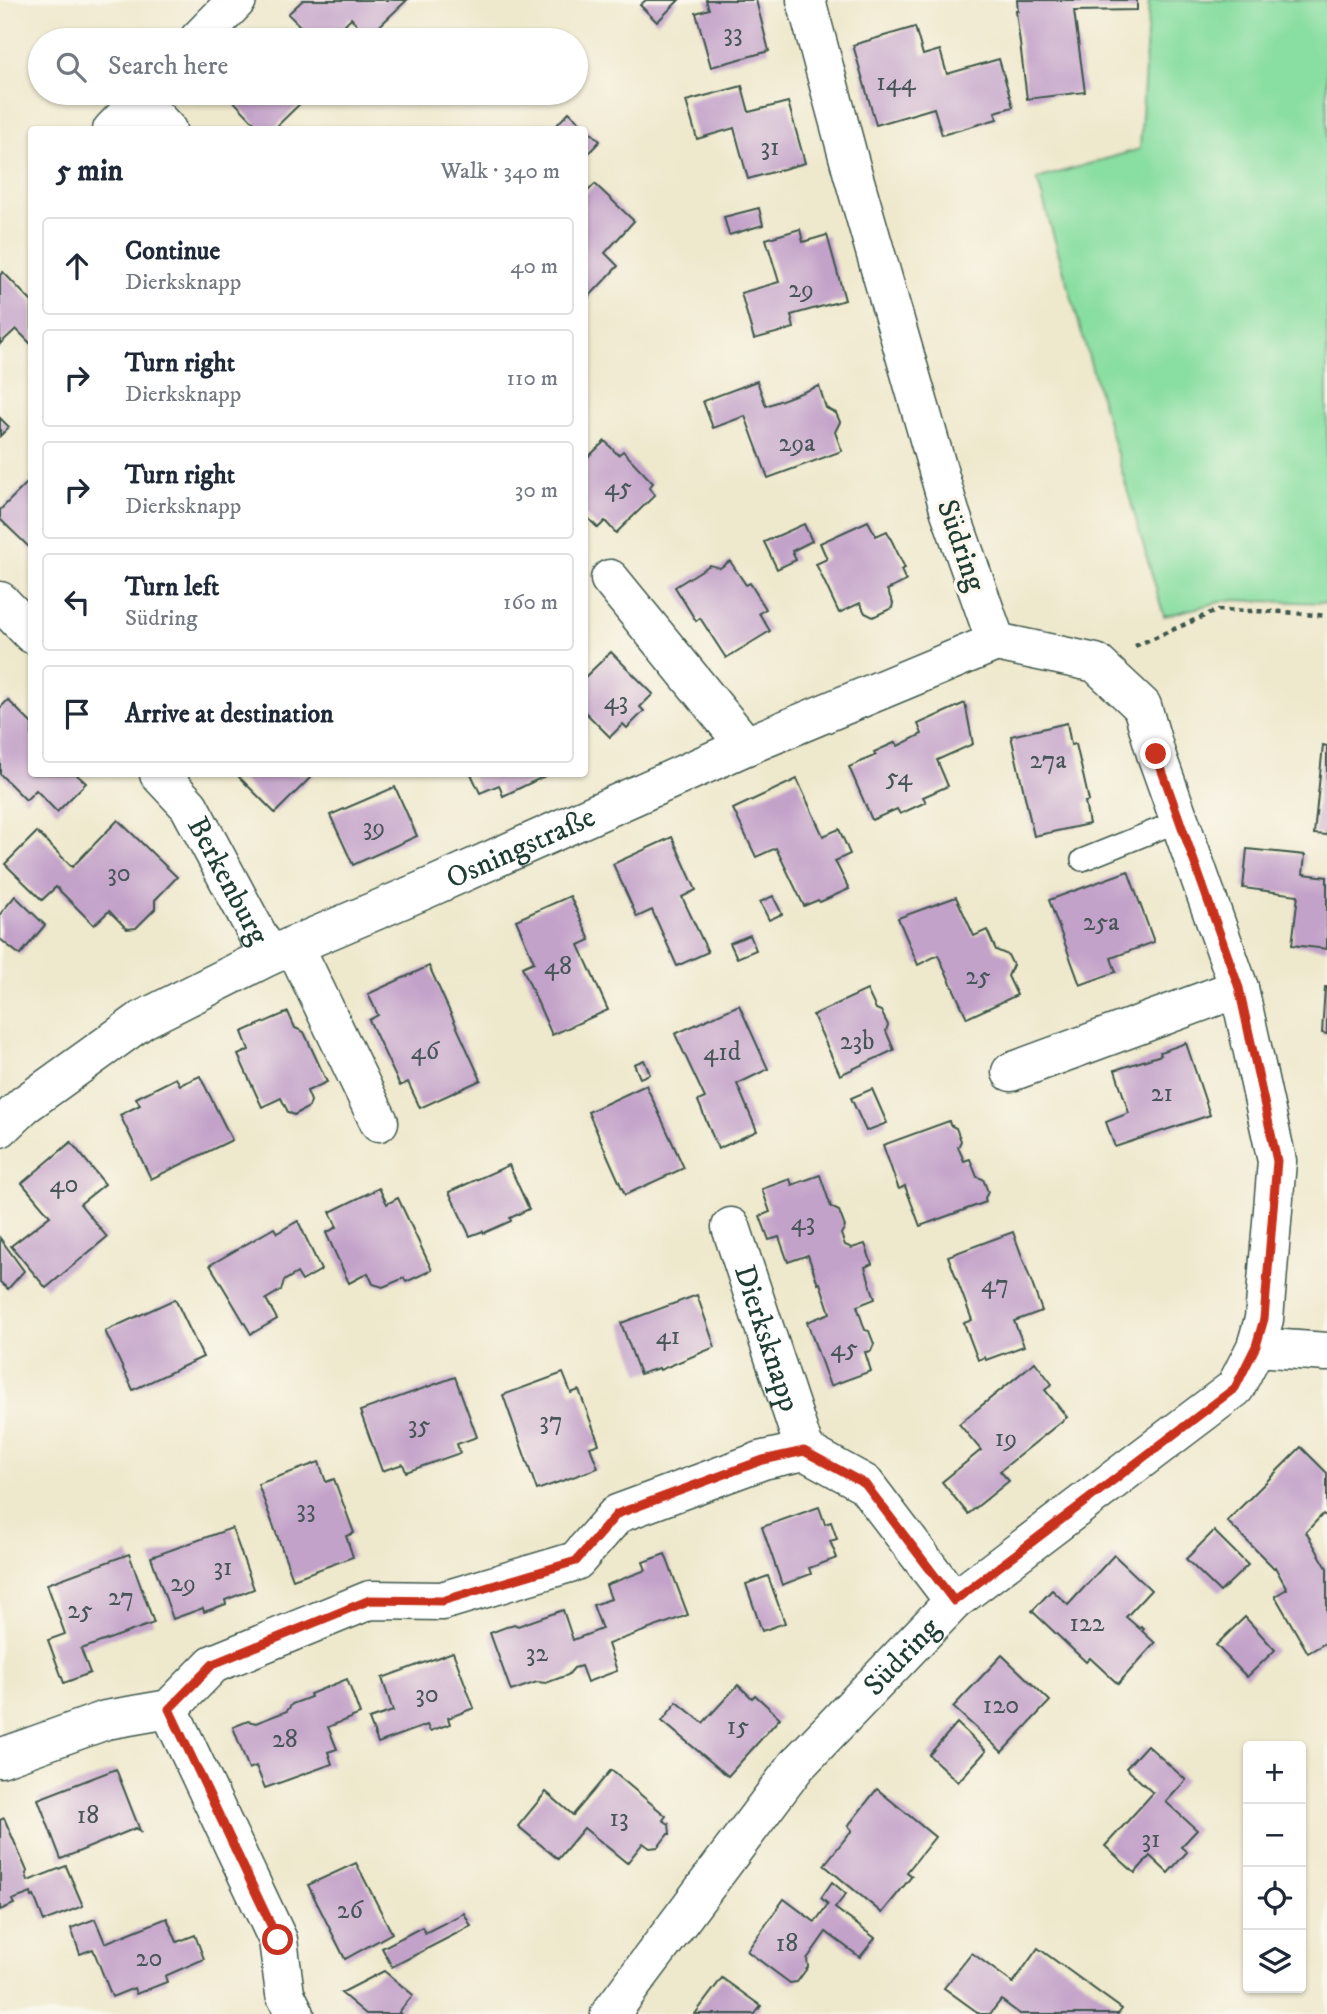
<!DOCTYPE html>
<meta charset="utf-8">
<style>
:root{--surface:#fff;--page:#f2f2f3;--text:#1f2937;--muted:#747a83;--line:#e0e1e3}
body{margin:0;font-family:"IM FELL DW Pica",serif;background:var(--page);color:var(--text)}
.controls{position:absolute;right:21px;bottom:21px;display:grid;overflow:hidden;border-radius:7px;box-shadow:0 2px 5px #0004}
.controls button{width:63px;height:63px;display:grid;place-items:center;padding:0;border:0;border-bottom:2px solid var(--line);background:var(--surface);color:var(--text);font:35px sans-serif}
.stop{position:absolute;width:21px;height:21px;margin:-16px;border:5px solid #c8321e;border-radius:50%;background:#fff}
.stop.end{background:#c8321e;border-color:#fff;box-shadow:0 2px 7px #0008}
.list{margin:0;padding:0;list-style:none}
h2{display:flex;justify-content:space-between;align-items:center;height:91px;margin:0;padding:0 28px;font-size:30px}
h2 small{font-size:23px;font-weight:400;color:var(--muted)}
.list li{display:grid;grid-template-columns:46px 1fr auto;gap:21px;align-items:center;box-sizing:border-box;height:98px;margin:0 14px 14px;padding:0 14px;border:2px solid var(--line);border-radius:7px}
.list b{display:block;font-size:26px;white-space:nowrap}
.list p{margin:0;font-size:23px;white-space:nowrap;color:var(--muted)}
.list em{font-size:23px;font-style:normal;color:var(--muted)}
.icon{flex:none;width:38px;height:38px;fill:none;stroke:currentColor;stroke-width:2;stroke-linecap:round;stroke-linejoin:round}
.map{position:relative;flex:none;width:1327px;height:2014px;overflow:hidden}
.search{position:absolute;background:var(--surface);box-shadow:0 2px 5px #0004;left:28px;top:28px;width:560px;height:77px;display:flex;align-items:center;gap:18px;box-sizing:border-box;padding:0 24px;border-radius:38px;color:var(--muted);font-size:26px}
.panel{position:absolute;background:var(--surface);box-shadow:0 2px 5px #0004;left:28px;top:126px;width:560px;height:651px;border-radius:7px}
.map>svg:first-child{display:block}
</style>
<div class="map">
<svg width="1327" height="2014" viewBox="0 0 1327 2014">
<rect width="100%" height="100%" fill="#fbf7ec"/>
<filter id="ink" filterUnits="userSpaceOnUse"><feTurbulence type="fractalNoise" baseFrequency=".0143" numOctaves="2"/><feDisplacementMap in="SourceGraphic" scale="14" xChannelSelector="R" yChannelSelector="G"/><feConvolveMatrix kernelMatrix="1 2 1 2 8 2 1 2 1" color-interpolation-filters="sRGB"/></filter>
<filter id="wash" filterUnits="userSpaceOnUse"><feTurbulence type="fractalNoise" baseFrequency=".00686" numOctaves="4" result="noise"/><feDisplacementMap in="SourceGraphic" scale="28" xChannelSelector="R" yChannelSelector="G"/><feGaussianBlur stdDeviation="1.57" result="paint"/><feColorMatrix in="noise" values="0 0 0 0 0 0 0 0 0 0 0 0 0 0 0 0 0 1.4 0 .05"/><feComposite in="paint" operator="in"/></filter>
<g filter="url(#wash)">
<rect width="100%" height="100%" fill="#eee8cc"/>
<polygon fill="#89dea1" stroke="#548e6a" stroke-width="2" points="1149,0 1327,0 1327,603 1228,600 1164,616 1037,179 1140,149"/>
<g id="blocks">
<g fill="#c3a2c9">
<polygon points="303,0 407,0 368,37 351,18 345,24 353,33 345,40 314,40 288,14"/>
<polygon points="646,0 679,0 657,22 640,5"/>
<polygon points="706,0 756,0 769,51 711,67 696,13 709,9"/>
<polygon points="1017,0 1137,0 1137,10 1074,11 1085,92 1027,99 1016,11 1018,11"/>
<polygon points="915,27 923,55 940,50 947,74 999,59 1013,107 995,112 997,119 942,135 934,108 876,125 853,45"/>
<polygon points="742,86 749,112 788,102 805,163 748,179 734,128 697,139 686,101"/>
<polygon points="226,93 311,93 273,130 261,130"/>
<polygon points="313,93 332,93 323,102"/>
<polygon points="569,112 600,141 584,158 584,130 552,130"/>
<polygon points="595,184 634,221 605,253 618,266 584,302 584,195"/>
<polygon points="759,208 763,225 729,235 724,217"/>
<polygon points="800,229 803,242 827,235 845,300 791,315 794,328 754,339 741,293 779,282 766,239"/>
<polygon points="3,272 32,302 32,345 16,329 0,344 0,275"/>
<polygon points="757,381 766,406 819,386 826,408 836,413 840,422 835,432 842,451 768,478 745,416 713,428 703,401"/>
<polygon points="0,418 9,427 0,436"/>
<polygon points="605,441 618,455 623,451 653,483 649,488 655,495 616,533 605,521 598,528 584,514 584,461"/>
<polygon points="27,483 32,487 32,550 0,519 0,510"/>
<polygon points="868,521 876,536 887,531 905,568 901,570 906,581 887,590 893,603 892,608 873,617 865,613 860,603 839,613 816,564 827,559 820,543"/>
<polygon points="804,524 812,541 792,551 796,560 777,569 764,542"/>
<polygon points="730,561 746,585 750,583 766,609 759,613 770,631 726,658 700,618 696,621 675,587 710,565 720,568"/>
<polygon points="611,652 653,694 640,707 644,711 627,728 623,724 610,737 584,711 584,678"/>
<polygon points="8,700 32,724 32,774 76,774 86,783 57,812 36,790 26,800 0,774 0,708"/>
<polygon points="965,703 973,744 937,760 948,786 923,797 926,802 900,814 897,809 872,820 849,767 876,755 874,752 896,742 898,746 922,734 918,724"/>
<polygon points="1067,723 1071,745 1076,744 1089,801 1085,802 1089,824 1034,836 1011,736"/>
<polygon points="1323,745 1327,746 1327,835 1314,834"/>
<polygon points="243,774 314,774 275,813 239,777"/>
<polygon points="471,774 544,774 545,776 503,796 499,785 480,793"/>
<polygon points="797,779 823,836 839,829 850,854 835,861 849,889 820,902 818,900 804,906 776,848 756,857 733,809"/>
<polygon points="395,787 417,836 353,865 330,815"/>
<polygon points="118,820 177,877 155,900 155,909 136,928 127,929 109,911 94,925 56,887 42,900 5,864 37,832 72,867"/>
<polygon points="672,837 696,890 682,897 708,952 677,966 652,910 637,917 613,864"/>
<polygon points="1247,849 1305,855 1303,874 1327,877 1327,949 1292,945 1298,895 1243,888"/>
<polygon points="1128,871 1154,942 1111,958 1116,972 1080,985 1049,900"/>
<polygon points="15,896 45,925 20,955 0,939 0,914"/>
<polygon points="570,896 590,940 579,945 608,1010 552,1035 522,967 534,962 516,920"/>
<polygon points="773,896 782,914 769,920 760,902"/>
<polygon points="956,897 974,936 987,930 996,950 1008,955 1013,965 1008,976 1017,995 967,1018 938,955 918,965 898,918"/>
<polygon points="750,935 756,950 737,958 730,943"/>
<polygon points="429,966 481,1080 420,1108 408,1082 400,1086 369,1020 378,1015 368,994"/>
<polygon points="1325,987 1327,987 1327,1034 1322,1033"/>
<polygon points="867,990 876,1009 881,1011 888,1025 886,1031 894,1050 840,1075 813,1015"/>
<polygon points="739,1005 768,1069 737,1084 757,1131 718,1149 698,1101 705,1098 675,1034"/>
<polygon points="288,1012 295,1028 304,1032 327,1082 307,1091 311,1101 309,1107 294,1115 288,1112 281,1098 262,1107 238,1055 249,1050 242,1032"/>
<polygon points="1186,1043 1210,1115 1115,1147 1106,1122 1129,1113 1115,1070 1161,1055 1160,1052"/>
<polygon points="644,1060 650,1074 640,1078 634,1064"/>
<polygon points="200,1076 232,1140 151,1179 120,1115 140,1105 136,1098 176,1078 180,1085"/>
<polygon points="646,1085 684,1168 625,1195 588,1112"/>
<polygon points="872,1089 887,1123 866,1131 851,1098"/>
<polygon points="949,1121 950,1125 956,1128 961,1141 958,1147 964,1161 970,1159 977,1177 983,1179 988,1192 985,1198 986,1202 920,1226 905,1186 899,1189 898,1187 883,1145"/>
<polygon points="71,1142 105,1184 80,1204 107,1237 46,1288 11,1246 50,1216 22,1183"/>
<polygon points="509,1165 529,1209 510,1218 511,1221 484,1233 483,1231 470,1236 449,1192"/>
<polygon points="820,1175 831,1207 839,1211 845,1227 841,1234 845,1245 852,1248 865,1244 872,1264 865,1267 875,1299 857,1306 865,1330 869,1331 874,1344 871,1351 865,1352 871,1371 830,1386 807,1322 830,1313 820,1283 818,1284 808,1255 788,1262 779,1237 769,1240 760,1216 770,1212 762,1189 790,1179 792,1185"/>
<polygon points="379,1188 387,1204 398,1198 432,1270 406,1282 404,1278 383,1287 373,1284 368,1273 349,1283 326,1233 337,1227 330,1212"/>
<polygon points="298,1221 321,1270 302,1281 297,1273 284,1281 281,1290 266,1299 277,1319 251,1334 210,1265 274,1228 277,1233"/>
<polygon points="1013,1232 1042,1311 1014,1321 1024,1346 986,1360 985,1357 978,1360 964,1323 972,1320 948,1256"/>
<polygon points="0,1238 24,1271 8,1289 0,1282"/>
<polygon points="697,1295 715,1347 660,1370 659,1368 640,1374 621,1323"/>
<polygon points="175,1299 203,1357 133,1390 105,1331"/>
<polygon points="1035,1362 1052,1384 1045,1390 1067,1417 1000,1471 1009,1481 968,1514 942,1482 981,1450 959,1424"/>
<polygon points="563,1373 571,1393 579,1390 599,1444 590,1447 598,1468 537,1490 503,1395"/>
<polygon points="455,1377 477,1437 457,1444 460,1453 406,1472 403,1464 382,1471 360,1411"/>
<polygon points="1301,1447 1327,1473 1327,1515 1326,1516 1323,1514 1306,1532 1327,1568 1327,1642 1308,1653 1275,1596 1287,1589 1275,1567 1274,1568 1227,1521"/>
<polygon points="319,1462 326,1482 334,1479 354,1533 346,1536 353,1557 293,1579 258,1484"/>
<polygon points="819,1507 825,1524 831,1522 837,1539 830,1541 837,1558 809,1568 811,1574 782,1585 762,1527"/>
<polygon points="232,1528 254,1589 225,1600 226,1604 204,1612 203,1608 173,1619 151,1557"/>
<polygon points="1214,1531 1248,1565 1220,1592 1186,1559"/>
<polygon points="129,1554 154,1623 81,1649 90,1673 64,1683 48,1640 65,1634 47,1584"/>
<polygon points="665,1554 688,1615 608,1644 617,1671 587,1682 581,1666 574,1668 568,1675 546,1683 537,1682 511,1691 490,1633 514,1624 518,1626 563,1610 573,1640 602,1629 593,1605 611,1599 606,1585 646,1570 643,1562"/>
<polygon points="1114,1555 1151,1590 1126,1617 1140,1629 1141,1627 1144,1629 1142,1631 1155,1643 1118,1684 1090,1658 1086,1662 1032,1611 1052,1590 1068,1605"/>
<polygon points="768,1576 785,1623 762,1631 746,1584"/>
<polygon points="1245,1617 1275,1650 1247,1677 1216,1645"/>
<polygon points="453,1652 474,1708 448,1718 450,1724 430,1731 427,1725 378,1743 369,1719 393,1711 382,1678"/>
<polygon points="1002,1655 1050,1701 1002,1752 953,1707"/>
<polygon points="347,1679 360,1714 328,1727 337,1749 328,1752 332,1764 265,1788 256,1766 249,1769 233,1727 248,1721 256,1723 287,1711 292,1704 311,1697 310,1694"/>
<polygon points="738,1685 752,1698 755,1695 780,1718 728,1776 662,1721 677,1702 703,1723"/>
<polygon points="957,1723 986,1751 958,1782 929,1755"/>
<polygon points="1147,1745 1186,1780 1166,1802 1197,1830 1181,1847 1187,1852 1168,1873 1150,1856 1135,1873 1105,1846 1153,1793 1126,1768"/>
<polygon points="116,1769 141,1833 136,1828 61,1859 38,1799"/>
<polygon points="611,1770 666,1816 663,1820 669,1824 670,1834 668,1834 658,1847 650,1848 643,1843 627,1863 584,1828 558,1859 518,1826 546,1792 573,1815"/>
<polygon points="877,1789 935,1837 907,1872 912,1876 882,1913 824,1865 852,1830 848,1826"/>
<polygon points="4,1818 27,1871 26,1874 28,1881 66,1866 83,1906 44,1921 34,1896 32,1897 31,1893 12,1900 14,1904 0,1910 0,1820"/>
<polygon points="356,1863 392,1933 345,1959 308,1885"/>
<polygon points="832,1882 846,1894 835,1908 875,1938 860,1957 826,1932 807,1959 808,1967 797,1982 790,1983 747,1951 784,1899 815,1922 828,1904 821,1898"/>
<polygon points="464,1913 471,1926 392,1967 382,1948 422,1927 425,1933"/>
<polygon points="167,1918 177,1942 195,1935 204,1959 165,1976 167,1982 136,1994 134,1988 112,1997 93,1949 80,1954 71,1928 95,1919 105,1943"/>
<polygon points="1038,1948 1122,2009 1118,2014 1020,2014 1001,2000 990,2014 980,2014 944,1988 972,1953 1013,1983"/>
<polygon points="384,1971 413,1995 399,2012 401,2014 366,2014 341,1993"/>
<polygon points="722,1978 761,2006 755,2014 695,2014"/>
</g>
</g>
</g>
<g filter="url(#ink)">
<use href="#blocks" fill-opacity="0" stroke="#3e574b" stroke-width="2"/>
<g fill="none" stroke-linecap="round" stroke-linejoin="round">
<g stroke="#3e574b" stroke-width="24">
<polyline id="lane" points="1082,860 1179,821"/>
</g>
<g stroke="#3e574b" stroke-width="41">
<g id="street">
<polyline points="198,40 237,0"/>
<polyline points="140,101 167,130"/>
<polyline points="112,130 148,93"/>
<polyline points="610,579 746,746"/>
<polyline points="0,601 32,634"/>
<path id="s1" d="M159 774 189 806 269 956"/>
<polyline points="294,945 379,1122"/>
<polyline points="1011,1072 1239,988"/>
<path id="s2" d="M0 1128 24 1105 142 1020 269 956 424 890 746 746 996 642"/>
<path id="s3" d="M731 1227 805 1451"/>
<polyline points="1256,1347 1327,1352"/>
<polyline points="169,1709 278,1940 285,1994 295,2014"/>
<polyline points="0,1758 106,1720 169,1709 213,1664 370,1600 442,1601 576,1561 617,1514 763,1460 805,1451 865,1484 954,1601"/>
<path id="s4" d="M610 2014 796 1766 954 1601 1235 1388 1256 1347 1264 1319 1277 1161 1239 988 1156 754 1142 706 1096 663 996 642 950 512 852 171 806 0"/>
</g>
</g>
<polyline stroke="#3e574b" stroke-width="4.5" stroke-dasharray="5 5" stroke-linecap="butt" points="1135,646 1218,610 1284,612 1327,616"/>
<use href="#lane" stroke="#fff" stroke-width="21"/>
<use href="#street" stroke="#fff" stroke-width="38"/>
</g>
</g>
<g fill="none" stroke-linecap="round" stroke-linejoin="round" filter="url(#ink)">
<polyline stroke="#c8321e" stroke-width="9" points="278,1940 169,1709 213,1664 370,1600 442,1601 576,1561 617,1514 763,1460 804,1451 865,1484 954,1601 1235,1388 1256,1346 1264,1319 1277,1161 1239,988 1156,754"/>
</g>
<g text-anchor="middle" stroke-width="7" stroke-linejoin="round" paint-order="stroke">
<g font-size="26" fill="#485659">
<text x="733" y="41">33</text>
<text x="896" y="90">144</text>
<text x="770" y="155">31</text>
<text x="801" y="297">29</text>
<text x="797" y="451">29a</text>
<text x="618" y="495">45</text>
<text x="616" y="709">43</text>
<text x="1048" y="768">27a</text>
<text x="899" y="785">54</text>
<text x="374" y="835">39</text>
<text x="119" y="881">30</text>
<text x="1101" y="930">25a</text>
<text x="558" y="974">48</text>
<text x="978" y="984">25</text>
<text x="857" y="1049">23b</text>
<text x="425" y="1059">46</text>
<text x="722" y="1060">41d</text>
<text x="1162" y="1101">21</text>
<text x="64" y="1192">40</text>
<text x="803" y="1230">43</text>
<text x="995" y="1292">47</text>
<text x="668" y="1344">41</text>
<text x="844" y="1356">45</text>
<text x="551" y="1429">37</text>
<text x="419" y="1433">35</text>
<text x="1006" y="1446">19</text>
<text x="306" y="1517">33</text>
<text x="223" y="1575">31</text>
<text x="183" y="1591">29</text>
<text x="121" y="1605">27</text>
<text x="80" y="1618">25</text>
<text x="1087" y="1631">122</text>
<text x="537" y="1661">32</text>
<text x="427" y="1702">30</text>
<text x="1001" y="1713">120</text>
<text x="738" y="1734">15</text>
<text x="285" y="1747">28</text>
<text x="88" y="1823">18</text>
<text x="619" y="1826">13</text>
<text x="1151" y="1847">31</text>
<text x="350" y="1918">26</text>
<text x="787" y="1951">18</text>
<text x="149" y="1966">20</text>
</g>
<g font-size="30" fill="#1f3d34" stroke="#fbf7ec">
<text transform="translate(962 545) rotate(71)" y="10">Südring</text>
<text dy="10" stroke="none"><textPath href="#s2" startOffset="595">Osningstraße</textPath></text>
<text dy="10" stroke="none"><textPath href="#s1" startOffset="128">Berkenburg</textPath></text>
<text dy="10" stroke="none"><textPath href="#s3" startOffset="117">Dierksknapp</textPath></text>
<text dy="10" stroke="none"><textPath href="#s4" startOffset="462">Südring</textPath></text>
</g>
</g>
</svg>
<div class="controls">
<button>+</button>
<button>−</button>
<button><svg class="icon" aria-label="locate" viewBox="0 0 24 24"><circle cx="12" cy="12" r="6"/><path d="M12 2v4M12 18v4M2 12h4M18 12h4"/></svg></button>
<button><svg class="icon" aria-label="layers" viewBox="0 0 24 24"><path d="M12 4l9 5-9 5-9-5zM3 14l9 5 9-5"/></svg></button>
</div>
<div class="stop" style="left:278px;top:1940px"></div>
<div class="stop end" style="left:1156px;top:754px"></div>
<div class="search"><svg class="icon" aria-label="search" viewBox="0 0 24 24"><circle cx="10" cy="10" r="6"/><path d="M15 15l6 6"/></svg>Search here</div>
<section class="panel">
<h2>5 min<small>Walk · 340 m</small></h2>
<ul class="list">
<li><svg class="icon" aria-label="ahead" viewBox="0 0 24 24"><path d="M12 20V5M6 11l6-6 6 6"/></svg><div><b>Continue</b><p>Dierksknapp</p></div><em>40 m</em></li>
<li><svg class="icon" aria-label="right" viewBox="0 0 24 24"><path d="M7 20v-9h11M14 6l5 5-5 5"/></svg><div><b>Turn right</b><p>Dierksknapp</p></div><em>110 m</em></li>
<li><svg class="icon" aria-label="right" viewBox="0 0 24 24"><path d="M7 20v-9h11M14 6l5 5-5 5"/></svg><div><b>Turn right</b><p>Dierksknapp</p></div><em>30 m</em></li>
<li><svg class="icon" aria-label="left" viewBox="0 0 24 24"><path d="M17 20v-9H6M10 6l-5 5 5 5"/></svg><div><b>Turn left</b><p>Südring</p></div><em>160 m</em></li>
<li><svg class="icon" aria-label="arrive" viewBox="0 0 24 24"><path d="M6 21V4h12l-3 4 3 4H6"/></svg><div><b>Arrive at destination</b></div></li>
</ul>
</section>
</div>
